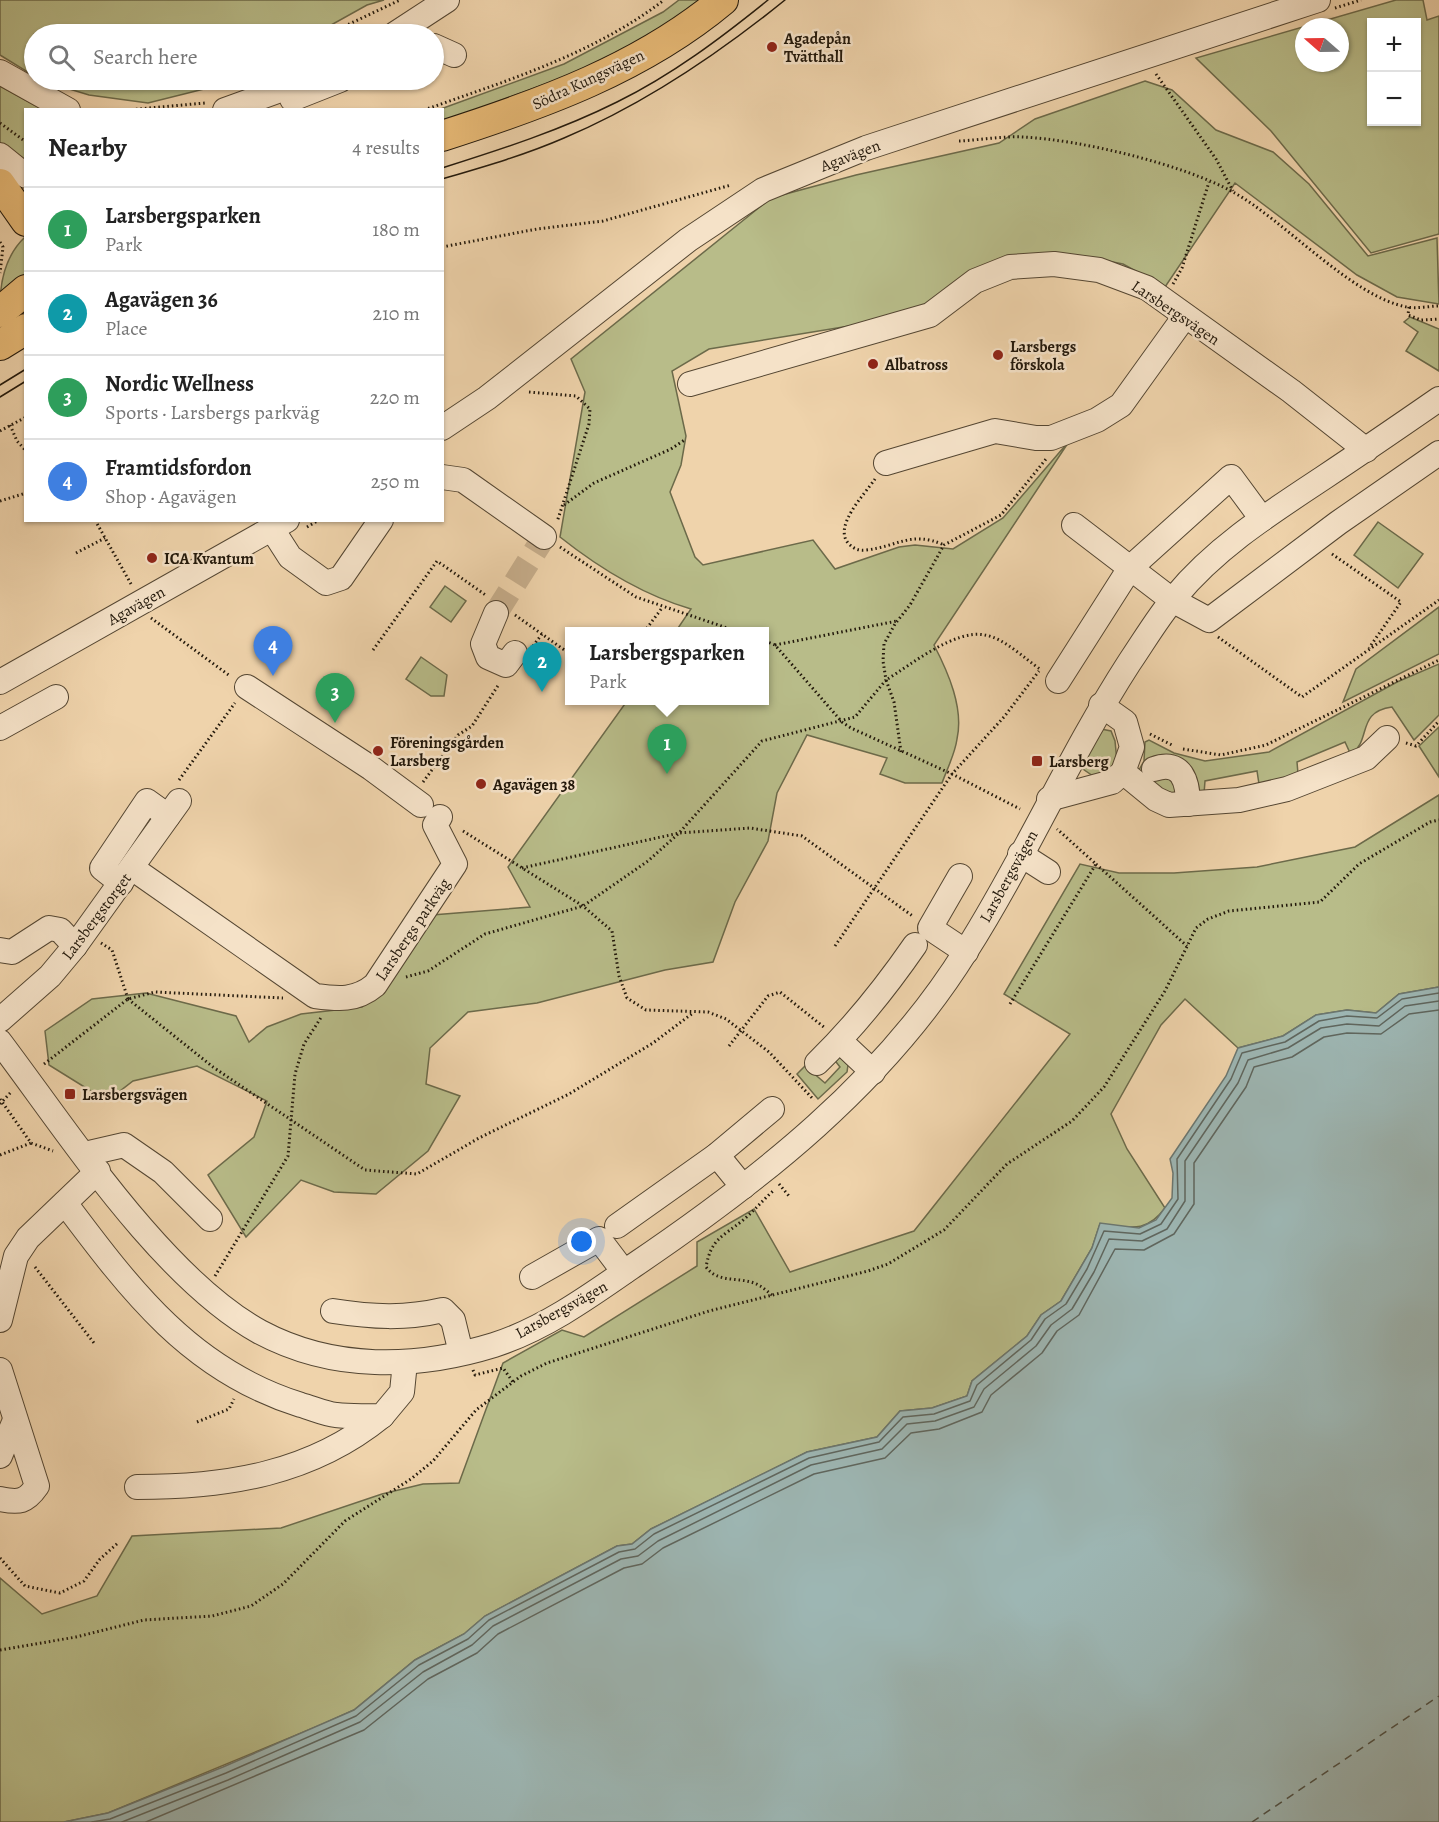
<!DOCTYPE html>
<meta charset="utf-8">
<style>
:root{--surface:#fff;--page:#f6f6f6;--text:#222;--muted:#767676;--line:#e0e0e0;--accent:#0f766e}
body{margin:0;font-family:Alegreya,serif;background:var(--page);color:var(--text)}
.controls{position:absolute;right:18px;top:18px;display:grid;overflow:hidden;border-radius:0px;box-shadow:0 2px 4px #0004}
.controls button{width:54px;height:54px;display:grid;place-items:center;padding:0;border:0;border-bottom:2px solid var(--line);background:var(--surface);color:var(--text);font:30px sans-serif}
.compass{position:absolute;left:1295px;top:18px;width:54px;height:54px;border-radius:50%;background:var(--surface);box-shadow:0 2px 4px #0004;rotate:290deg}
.you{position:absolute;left:582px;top:1242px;width:21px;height:21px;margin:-15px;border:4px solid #fff;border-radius:50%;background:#1a73e8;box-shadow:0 0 0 9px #1a73e833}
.badge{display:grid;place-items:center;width:39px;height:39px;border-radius:50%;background:var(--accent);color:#fff;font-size:20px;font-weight:700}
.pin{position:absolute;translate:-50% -50px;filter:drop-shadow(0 2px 3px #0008)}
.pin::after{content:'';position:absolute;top:32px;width:21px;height:18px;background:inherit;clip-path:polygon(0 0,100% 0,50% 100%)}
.popup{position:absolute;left:565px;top:627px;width:204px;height:78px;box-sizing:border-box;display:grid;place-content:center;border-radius:0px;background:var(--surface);filter:drop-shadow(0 2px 4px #0005);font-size:20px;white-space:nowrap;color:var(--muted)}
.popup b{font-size:22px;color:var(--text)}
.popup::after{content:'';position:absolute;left:50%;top:100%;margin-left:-12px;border:12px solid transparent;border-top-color:var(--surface)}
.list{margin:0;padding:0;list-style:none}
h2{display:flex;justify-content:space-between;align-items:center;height:78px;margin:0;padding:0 24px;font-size:26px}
h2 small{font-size:20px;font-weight:400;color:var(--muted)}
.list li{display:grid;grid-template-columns:39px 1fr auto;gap:18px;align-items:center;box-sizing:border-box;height:84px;padding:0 24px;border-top:2px solid var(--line)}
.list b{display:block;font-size:22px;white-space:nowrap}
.list p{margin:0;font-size:20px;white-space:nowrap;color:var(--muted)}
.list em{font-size:20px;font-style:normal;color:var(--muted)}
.icon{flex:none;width:33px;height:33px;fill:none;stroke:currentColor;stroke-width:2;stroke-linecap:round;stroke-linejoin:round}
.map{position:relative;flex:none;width:1439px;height:1822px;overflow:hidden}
.search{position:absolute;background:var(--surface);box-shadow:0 2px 4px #0004;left:24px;top:24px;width:420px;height:66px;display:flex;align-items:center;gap:15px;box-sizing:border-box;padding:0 21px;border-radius:33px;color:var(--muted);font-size:22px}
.panel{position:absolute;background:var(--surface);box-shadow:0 2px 4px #0004;left:24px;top:108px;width:420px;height:414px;border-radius:0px}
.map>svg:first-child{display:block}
</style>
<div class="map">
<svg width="1439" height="1822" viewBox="0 0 1439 1822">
<rect width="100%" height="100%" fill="#efd3ab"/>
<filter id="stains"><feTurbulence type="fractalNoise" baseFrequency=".00333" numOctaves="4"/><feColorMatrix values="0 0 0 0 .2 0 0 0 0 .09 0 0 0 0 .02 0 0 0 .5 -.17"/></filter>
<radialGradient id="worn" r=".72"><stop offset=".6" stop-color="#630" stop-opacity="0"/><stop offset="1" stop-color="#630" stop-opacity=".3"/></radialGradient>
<g fill="#b8bc89" stroke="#6c6a4a" stroke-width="1.5" fill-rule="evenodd">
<polygon points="0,0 384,0 367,5 315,34 34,34 34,76 0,55"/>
<polygon points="679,0 702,0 661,30 594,66 443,122 442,110 438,110 564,64 663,12"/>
<path d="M1396 0H1423L1427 20 1439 16V234L1371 253 1271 131 1196 58ZM1372 22H1416V122H1372ZM1304 27H1340V63H1304Z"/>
<polygon points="40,80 240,80 148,103 89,95"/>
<path d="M1145 81 1172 90 1216 130 1273 152 1309 184 1368 256 1437 238 1439 304 1397 297 1357 275 1235 183 1165 287 1123 264 1087 257 1048 255 886 320 709 349 672 371 686 436 681 465 670 492 695 557 703 565 813 540 835 569 899 547 915 545 953 549 1003 518 1070 440 934 645C948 672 964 708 957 739 955 754 947 769 942 783H905L880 774 887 758 807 735 777 793 768 841 735 902 713 962 665 970 537 1003 468 1012 430 1048 426 1084 460 1096 428 1151 376 1194 334 1192 301 1180 246 1237 208 1175 254 1137 267 1101 197 1066 133 1081 107 1101 49 1065 45 1031 92 999 146 993 236 1016 249 1042 267 1027 301 1014 362 1007 381 992 432 915 530 907 508 867 627 701 765 700V632L676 631 691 609C643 595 599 568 560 537L585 392 571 359 771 198 856 175 999 143 1035 119Z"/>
<polygon points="0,86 42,109 26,110 25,167 0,146"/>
<path d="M25 237V274L0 306C0 280 6 255 25 237Z"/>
<polygon points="1410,317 1439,329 1439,371 1406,351 1418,332 1404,322"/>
<polygon points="1378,522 1423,554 1398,588 1354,555"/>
<polygon points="445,586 466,601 451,622 430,607"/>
<polygon points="1439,607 1439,654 1343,702 1356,669"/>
<polygon points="421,657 447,675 444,696 431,696 406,679"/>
<path d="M1439 664V715L1414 740 1392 707C1356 712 1372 739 1351 755L1345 742 1297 762 1298 774 1259 784 1257 771 1205 781 1204 794 1173 774 1178 789 1171 795 1164 794 1139 770 1144 761 1145 742 1149 740 1174 753 1205 761 1269 752 1397 682Z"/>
<polygon points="1439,727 1439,777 1419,746"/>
<polygon points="1101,729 1111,731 1115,741 1117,762 1112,768 1093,776 1080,767"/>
<path d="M1439 795V987L1399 994 1376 1013 1347 1010 1316 1015 1283 1036 1238 1048 1185 999 1161 1025 1111 1114 1127 1149 1165 1208C1146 1234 1129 1227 1100 1224L1092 1248 1061 1301 1041 1315 1027 1336 972 1381 967 1396 932 1408 900 1411 877 1437 807 1452 651 1529 632 1544 617 1546 485 1616 464 1634 415 1660 354 1710 323 1724 108 1813 64 1822H0V1578L42 1614 97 1596 132 1536 281 1528 382 1494 423 1484 459 1483 503 1363 562 1330 584 1337 697 1266V1242L754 1209 790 1272 914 1231 1070 1034 1004 994 1080 864 1119 873H1174L1257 867 1355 847Z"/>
<polygon points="837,1054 848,1065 847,1072 818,1099 797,1074 805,1066 825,1083 840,1067 833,1058"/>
</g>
<polygon fill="#9db6b3" stroke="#6b766f" stroke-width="1.5" points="1439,987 1439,1822 64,1822 108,1813 223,1767 354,1710 415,1660 464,1634 485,1616 617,1546 632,1544 651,1529 807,1452 877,1437 900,1411 932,1408 967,1396 972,1381 1027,1336 1041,1315 1061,1301 1092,1248 1100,1223 1139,1228 1156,1220 1172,1198 1173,1173 1170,1159 1226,1076 1238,1048 1283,1036 1316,1015 1347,1010 1376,1013 1399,994"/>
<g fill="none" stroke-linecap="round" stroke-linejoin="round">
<g stroke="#5f665e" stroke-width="1.5">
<polyline points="92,1822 110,1819 226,1773 356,1716 419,1665 468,1639 489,1620 619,1552 635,1549 654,1534 809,1458 879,1442 903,1417 934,1414 970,1401 977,1385 1031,1340 1045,1319 1066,1304 1087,1269 1104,1231 1140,1234 1161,1224 1178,1199 1177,1159 1231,1079 1242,1053 1285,1042 1319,1021 1347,1016 1377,1018 1402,999 1439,993"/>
<polyline points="122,1822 228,1780 360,1722 423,1672 472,1645 493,1626 621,1559 638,1556 658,1541 811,1465 882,1449 907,1424 935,1421 974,1407 984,1389 1036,1346 1051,1325 1072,1309 1094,1272 1109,1239 1142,1241 1167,1229 1185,1201 1185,1161 1238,1083 1248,1060 1288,1048 1321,1028 1347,1024 1379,1026 1405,1006 1439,1001"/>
<polyline points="146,1822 364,1730 428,1679 477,1653 498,1634 624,1568 642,1564 663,1548 814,1474 885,1458 911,1433 939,1429 982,1412 991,1395 1042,1353 1057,1331 1079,1315 1115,1249 1144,1250 1174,1234 1194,1204 1194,1163 1246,1087 1254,1067 1292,1057 1324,1037 1347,1033 1381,1034 1409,1014 1439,1010"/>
</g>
<polyline stroke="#4c4f45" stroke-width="1.5" stroke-dasharray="8 6" stroke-linecap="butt" points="1252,1822 1439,1696"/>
<polyline stroke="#c6ad8b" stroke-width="24" stroke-dasharray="24 12" stroke-linecap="butt" points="496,613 544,537"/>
<g stroke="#544632" stroke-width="26">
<g id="minor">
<polyline points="395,34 447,0"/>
<polyline points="434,46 454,55"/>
<polyline points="0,72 68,110"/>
<polyline points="292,99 340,80"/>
<polyline points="225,110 308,80"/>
<polyline points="0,155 26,176"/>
<polyline points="690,384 930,315 975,281 1010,267 1054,264 1099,270 1147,288 1291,391 1366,450"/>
<polyline points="442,428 487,398 688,240 763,190 866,148 1318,0"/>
<polyline points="886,463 995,431 1036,438 1051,438 1097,420 1121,405 1185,316"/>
<polyline points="442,477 463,480 544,537"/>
<polyline points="1074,525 1172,600 1209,620 1338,523 1439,453"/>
<polyline points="272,529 290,557 326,583 341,578 381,520"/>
<polyline points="496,613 483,644 488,657 506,665 515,653"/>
<polyline points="1058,681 1130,568 1231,477 1262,519"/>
<polyline points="0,682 287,520"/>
<polyline points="247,687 371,768 421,805"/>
<polyline points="0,728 56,697"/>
<path d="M1154 769C1182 759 1188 782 1188 804"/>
<polyline points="1123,772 1156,799 1169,805 1239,800 1287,789 1366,758 1387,738"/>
<polyline points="1049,799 1112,782 1123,772 1132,747 1125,722 1101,705"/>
<polyline points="1020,854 1048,872"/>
<path d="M132 868 315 996C338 999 356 1001 375 985L455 864 435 825 440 817"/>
<polyline points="960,876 930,928 966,952"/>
<polyline points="121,883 102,868 147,801 168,816"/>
<polyline points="0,950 12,952 49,928 60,930 75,946"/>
<polyline points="0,1020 50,976 75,946 179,801"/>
<polyline points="840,1041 873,1072"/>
<path d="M0 1042C68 1132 162 1278 260 1332 333 1371 416 1369 494 1345 544 1329 590 1296 633 1266 760 1180 884 1083 966 951 1025 858 1069 756 1129 663 1144 641 1158 617 1175 597 1215 548 1270 513 1323 478 1362 452 1400 426 1439 399"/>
<path d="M817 1063C854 1027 886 987 915 945"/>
<polyline points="85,1154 124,1145 163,1172 210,1219"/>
<polyline points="717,1155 743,1187"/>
<path d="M65 1203C131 1291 191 1371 301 1405 312 1408 325 1414 336 1415 351 1417 367 1416 382 1416L402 1392 405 1362"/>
<polyline points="617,1226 717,1155 772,1109"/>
<polyline points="532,1277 599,1239 624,1272"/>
<path d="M333 1311C372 1317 405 1319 443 1310L453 1320 461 1353"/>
<polyline points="0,1320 16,1256 28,1238 98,1171"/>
<path d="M0 1370 37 1486C26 1502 19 1503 0 1499"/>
<polyline points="0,1456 15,1420"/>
<path d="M137 1487C227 1487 311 1474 382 1416"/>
</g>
</g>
<g stroke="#21170a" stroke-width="32">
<g id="major">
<path d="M442 136C542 104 642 68 723 0"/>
<polyline points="0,184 26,221"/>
<polyline points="0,312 26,290"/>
<polyline points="0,345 26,329"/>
</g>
</g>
<g stroke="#21170a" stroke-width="3" stroke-dasharray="1.5 3" stroke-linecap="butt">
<polyline points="1335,8 1361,0"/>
<polyline points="328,34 400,0"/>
<polyline points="1156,74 1216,159 1233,191"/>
<polyline points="127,110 205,103"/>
<path d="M424 110C506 81 594 54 664 0"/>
<polyline points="0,123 26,142"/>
<path d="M959 141C980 140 1002 136 1023 137 1081 140 1182 164 1233 192 1284 220 1352 297 1407 307 1417 309 1429 306 1439 306"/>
<polyline points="0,242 3,247 0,273"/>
<polyline points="442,247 537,229 603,221 731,185"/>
<polyline points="1173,284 1182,268 1209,182"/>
<polyline points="1409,307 1408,315 1421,320 1439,319"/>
<polyline points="529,392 576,396 590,409 589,424 557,522"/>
<polyline points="10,425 17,441 26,451"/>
<polyline points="0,431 26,417"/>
<path d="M875 479C865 494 832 527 849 544 854 549 859 551 866 550 897 547 911 530 944 545"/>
<polyline points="0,501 26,493"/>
<polyline points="564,505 594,483 671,449 686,439"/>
<polyline points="95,520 131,584"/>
<polyline points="307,527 319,520"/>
<polyline points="560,547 636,597 739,632"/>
<polyline points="76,553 105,538"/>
<polyline points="1332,554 1401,602 1369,648"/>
<polyline points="515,615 570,654"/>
<polyline points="151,618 230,676"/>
<polyline points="644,632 662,608"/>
<polyline points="1218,637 1302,697 1439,600"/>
<polyline points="765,641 775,645 842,722 851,728 952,774 1020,809"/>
<polyline points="775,645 897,621"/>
<polyline points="533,646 542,634"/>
<polyline points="373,650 437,561 487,596"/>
<polyline points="1150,734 1174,746"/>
<polyline points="1406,743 1416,746 1439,721"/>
<polyline points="1183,749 1221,755 1266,745 1439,660"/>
<path d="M901 752 894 702 886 680C912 664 955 629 985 635 1004 638 1025 659 1040 669"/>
<polyline points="179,780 235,703"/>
<polyline points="423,782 458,735 472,726 499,684"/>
<polyline points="463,831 583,906 612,931 619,976 627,998 646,1010 708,1012 726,1019 769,1052 814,1100"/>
<polyline points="1096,864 1187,946"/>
<polyline points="522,868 679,833 750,828 802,836 914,917"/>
<polyline points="101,943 112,950 128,999"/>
<polyline points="835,946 952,774 1004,717 1039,671"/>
<polyline points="406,977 428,971 485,934 583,906 648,861 679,833 762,741 855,717 886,680 883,661 884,644 895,624 910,605 944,545 1001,515 1046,459"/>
<polyline points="128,999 213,1067 365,1170 417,1174 479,1138 569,1094 653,1043 693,1013"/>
<polyline points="1010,1004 1096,864 1057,829"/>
<polyline points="729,1046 768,996 780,992 825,1028"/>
<polyline points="44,1064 128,999 155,992 283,998"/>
<polyline points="0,1099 31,1143 53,1151"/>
<polyline points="0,1104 12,1091"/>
<polyline points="0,1155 31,1143"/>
<polyline points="779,1184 789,1196"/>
<polyline points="35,1267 94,1343"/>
<polyline points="215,1276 288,1156 295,1074 304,1044 322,1016"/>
<path d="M772 1295C768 1292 764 1288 760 1286 743 1275 719 1285 706 1267 711 1239 722 1237 742 1221 753 1212 762 1201 773 1191"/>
<polyline points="473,1370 475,1375 503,1368 513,1382"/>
<polyline points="197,1422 229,1409 234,1399"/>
<polyline points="0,1558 25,1586 60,1593 84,1581 100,1559 119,1542"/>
<polyline points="0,1650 76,1637 144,1620 212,1616 251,1606 283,1584 345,1521 411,1479 433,1461 476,1410 521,1376 547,1363 709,1311 868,1271 888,1264 944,1230 1007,1164 1072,1121 1104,1087 1165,991 1196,928 1208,919 1229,911 1320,902 1359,864 1430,822 1439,820"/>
</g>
<use href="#minor" stroke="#f5e2c8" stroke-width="24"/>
<use href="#major" stroke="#e8ba76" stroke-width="30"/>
<g stroke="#21170a" stroke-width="1.5">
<path d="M442 168C502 149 561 130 617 102 672 75 721 38 768 0"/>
<path d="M442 179C483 167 525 155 564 138 645 104 717 55 785 0"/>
<polyline points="0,385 26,369"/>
<polyline points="0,397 26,381"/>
</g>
</g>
<g fill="#8f2418" stroke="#f5e2c8" stroke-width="2">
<circle cx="772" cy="47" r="6"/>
<circle cx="998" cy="355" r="6"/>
<circle cx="873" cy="364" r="6"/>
<circle cx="152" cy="558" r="6"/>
<circle cx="378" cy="751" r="6"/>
<rect x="1031" y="755" width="12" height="12" rx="3"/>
<circle cx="481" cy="784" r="6"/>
<rect x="64" y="1088" width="12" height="12" rx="3"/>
</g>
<g text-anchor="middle" stroke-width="5" stroke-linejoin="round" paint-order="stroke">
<g font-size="16" font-weight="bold" fill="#21170a" stroke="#f5e2c8" text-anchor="start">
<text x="784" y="44">Agadepån<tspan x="784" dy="18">Tvätthall</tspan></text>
<text x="1010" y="352">Larsbergs<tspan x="1010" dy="18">förskola</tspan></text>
<text x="885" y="370">Albatross</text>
<text x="164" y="564">ICA Kvantum</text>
<text x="390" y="748">Föreningsgården<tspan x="390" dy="18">Larsberg</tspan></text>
<text x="1049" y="767">Larsberg</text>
<text x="493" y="790">Agavägen 38</text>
<text x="82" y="1100">Larsbergsvägen</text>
</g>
<g font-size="16" fill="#21170a" stroke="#f5e2c8">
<text transform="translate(588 79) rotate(-25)" y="6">Södra Kungsvägen</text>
<text transform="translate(850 155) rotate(-21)" y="6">Agavägen</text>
<text transform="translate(1176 312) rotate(34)" y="6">Larsbergsvägen</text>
<text transform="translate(136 605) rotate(-29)" y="6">Agavägen</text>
<text transform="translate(1008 876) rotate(-61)" y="6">Larsbergsvägen</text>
<text transform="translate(96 916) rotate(-53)" y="6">Larsbergstorget</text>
<text transform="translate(412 929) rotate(-56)" y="6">Larsbergs parkväg</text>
<text transform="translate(561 1309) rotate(-29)" y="6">Larsbergsvägen</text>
</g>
</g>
<rect width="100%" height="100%" filter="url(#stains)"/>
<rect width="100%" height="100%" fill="url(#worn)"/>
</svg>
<div class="controls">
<button>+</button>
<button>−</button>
</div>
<svg class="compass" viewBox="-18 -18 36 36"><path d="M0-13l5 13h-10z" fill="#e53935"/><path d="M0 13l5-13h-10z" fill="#767676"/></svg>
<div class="you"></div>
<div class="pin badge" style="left:667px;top:774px;background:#2e9e5b">1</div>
<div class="popup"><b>Larsbergsparken</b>Park</div>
<div class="pin badge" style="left:542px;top:692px;background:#0f9aa8">2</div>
<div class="pin badge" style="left:335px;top:723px;background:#2e9e5b">3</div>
<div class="pin badge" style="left:273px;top:676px;background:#3f7fe0">4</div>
<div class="search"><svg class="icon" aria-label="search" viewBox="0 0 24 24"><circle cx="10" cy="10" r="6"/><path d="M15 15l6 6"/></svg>Search here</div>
<section class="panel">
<h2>Nearby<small>4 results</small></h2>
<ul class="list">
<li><span class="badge" style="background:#2e9e5b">1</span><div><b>Larsbergsparken</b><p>Park</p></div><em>180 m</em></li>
<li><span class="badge" style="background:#0f9aa8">2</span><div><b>Agavägen 36</b><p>Place</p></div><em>210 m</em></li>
<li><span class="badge" style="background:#2e9e5b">3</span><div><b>Nordic Wellness</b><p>Sports · Larsbergs parkväg</p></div><em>220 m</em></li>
<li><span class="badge" style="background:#3f7fe0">4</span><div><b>Framtidsfordon</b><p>Shop · Agavägen</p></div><em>250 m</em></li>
</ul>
</section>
</div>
